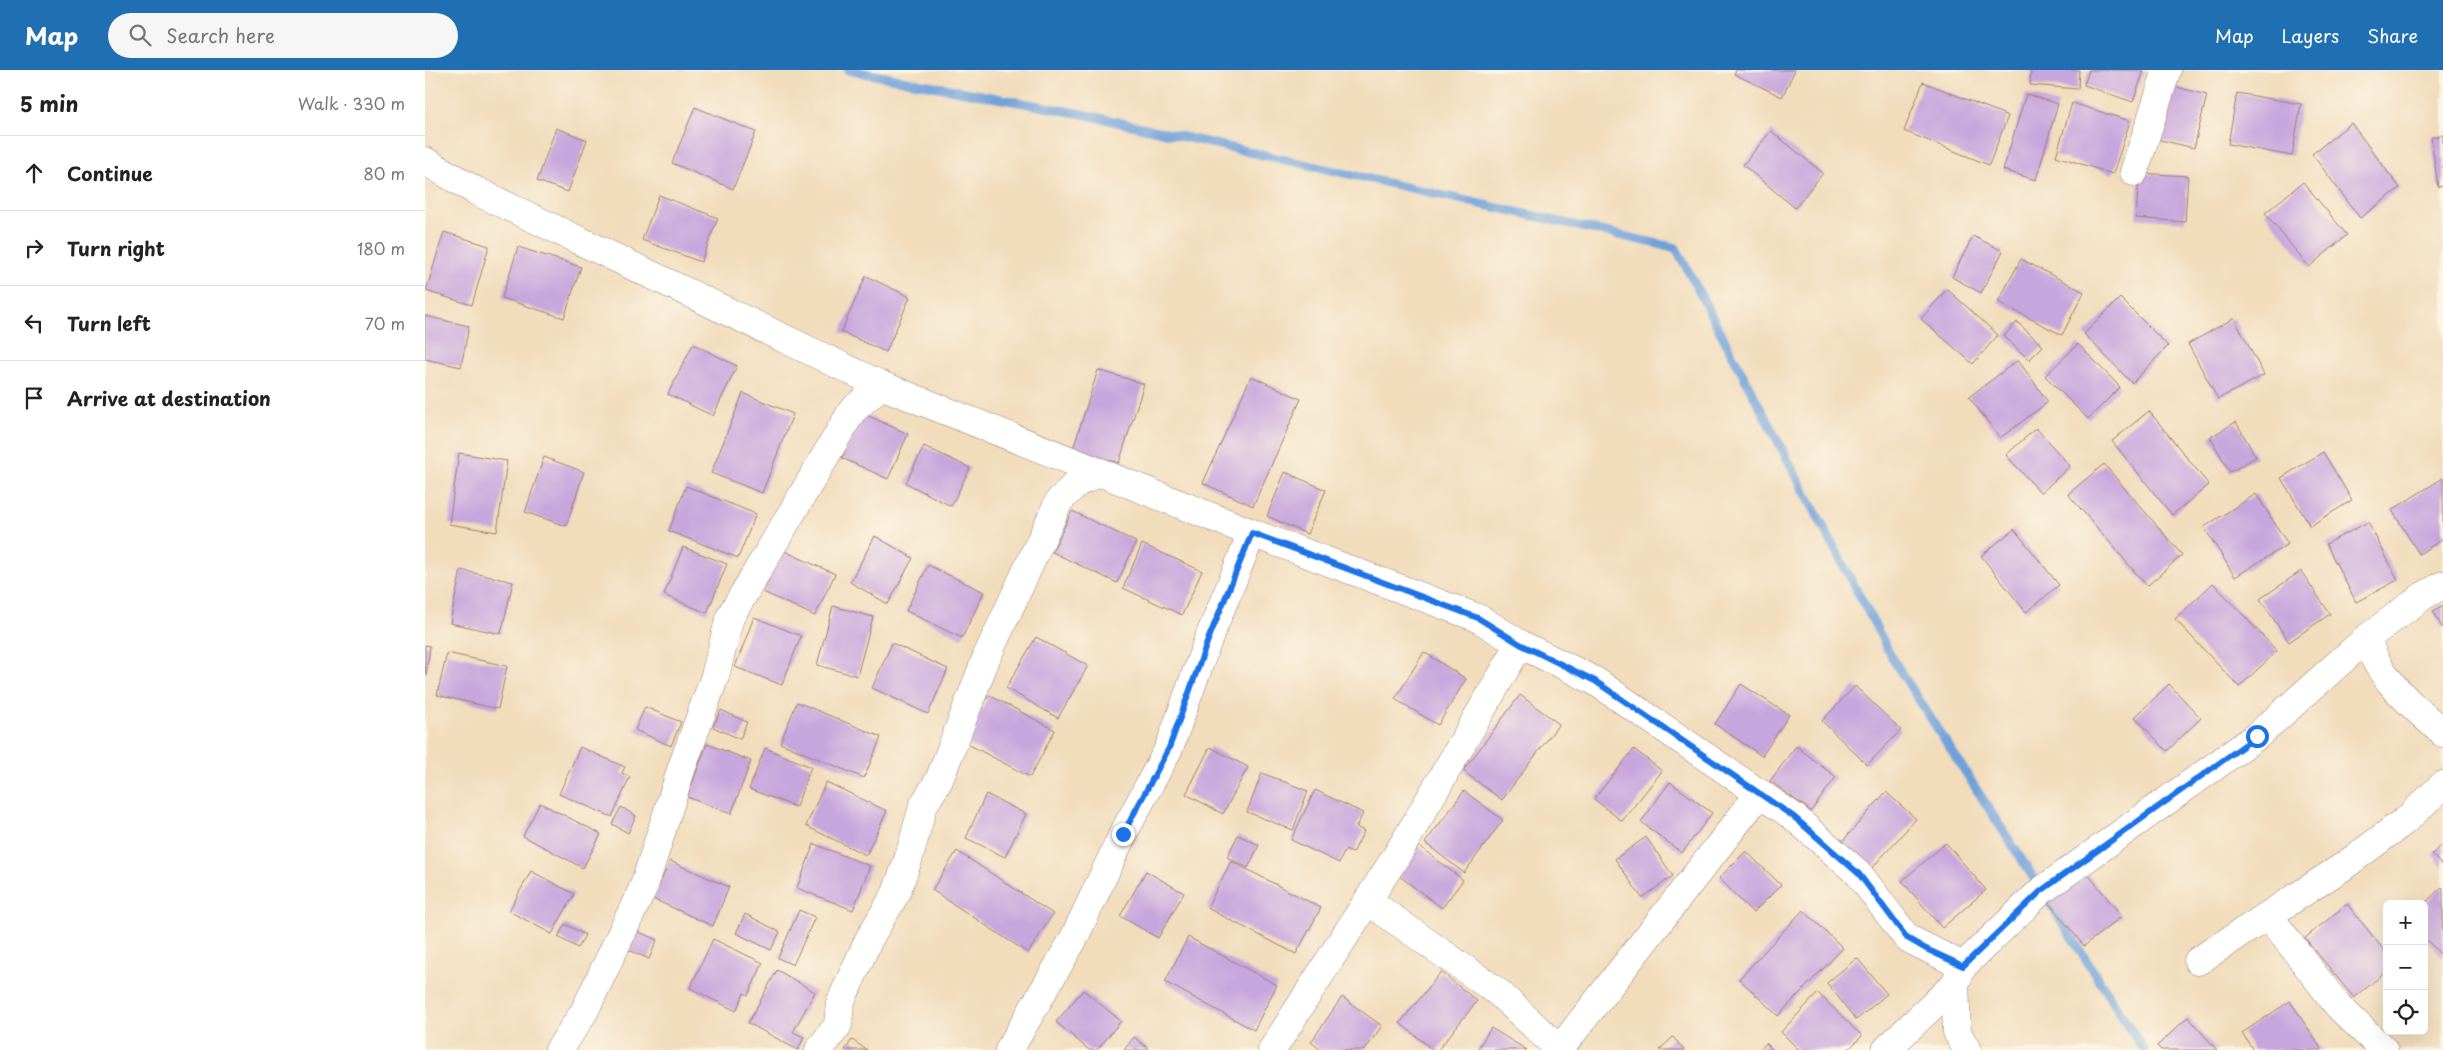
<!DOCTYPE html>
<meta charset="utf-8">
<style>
:root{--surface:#fff;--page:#f6f6f6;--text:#222;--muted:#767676;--line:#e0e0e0;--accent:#1f6fb2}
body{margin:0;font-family:"Playpen Sans",sans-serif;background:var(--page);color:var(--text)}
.controls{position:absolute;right:15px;bottom:15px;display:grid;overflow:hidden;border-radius:8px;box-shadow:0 5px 20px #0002}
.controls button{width:45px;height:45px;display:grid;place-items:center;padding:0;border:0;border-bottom:1px solid var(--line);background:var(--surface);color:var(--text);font:25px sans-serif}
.stop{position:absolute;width:15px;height:15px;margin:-11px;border:4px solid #1a73e8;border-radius:50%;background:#fff}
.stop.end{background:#1a73e8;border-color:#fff;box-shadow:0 1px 5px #0008}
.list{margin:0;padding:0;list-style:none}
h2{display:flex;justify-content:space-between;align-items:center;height:65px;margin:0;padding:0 20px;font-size:21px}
h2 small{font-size:16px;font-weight:400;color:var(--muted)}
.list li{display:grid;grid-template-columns:32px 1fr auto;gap:15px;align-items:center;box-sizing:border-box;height:75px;padding:0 20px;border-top:1px solid var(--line)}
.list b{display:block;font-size:19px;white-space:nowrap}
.list em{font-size:16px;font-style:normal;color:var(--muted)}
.icon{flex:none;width:28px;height:28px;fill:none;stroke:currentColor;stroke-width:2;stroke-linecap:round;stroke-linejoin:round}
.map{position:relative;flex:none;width:2018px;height:980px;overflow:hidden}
header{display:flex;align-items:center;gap:30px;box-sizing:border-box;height:70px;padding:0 25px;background:var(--accent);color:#fff}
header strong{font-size:24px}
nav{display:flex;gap:28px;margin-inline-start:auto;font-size:18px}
.search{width:350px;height:45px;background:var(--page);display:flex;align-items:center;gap:12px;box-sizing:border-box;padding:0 18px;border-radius:28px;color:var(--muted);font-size:19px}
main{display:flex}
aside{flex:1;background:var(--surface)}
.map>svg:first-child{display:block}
</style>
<header>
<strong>Map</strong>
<div class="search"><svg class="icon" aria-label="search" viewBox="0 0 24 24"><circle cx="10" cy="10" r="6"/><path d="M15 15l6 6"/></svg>Search here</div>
<nav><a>Map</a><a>Layers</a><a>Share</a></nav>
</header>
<main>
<aside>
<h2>5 min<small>Walk · 330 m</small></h2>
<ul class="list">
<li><svg class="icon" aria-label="ahead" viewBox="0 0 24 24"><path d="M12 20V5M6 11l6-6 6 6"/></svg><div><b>Continue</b></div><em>80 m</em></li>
<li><svg class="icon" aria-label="right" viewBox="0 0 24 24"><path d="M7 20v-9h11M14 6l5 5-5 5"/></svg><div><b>Turn right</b></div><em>180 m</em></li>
<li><svg class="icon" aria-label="left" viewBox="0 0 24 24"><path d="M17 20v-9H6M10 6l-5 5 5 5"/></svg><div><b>Turn left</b></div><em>70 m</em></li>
<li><svg class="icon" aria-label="arrive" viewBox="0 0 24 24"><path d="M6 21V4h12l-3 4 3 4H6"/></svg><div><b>Arrive at destination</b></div></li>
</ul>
</aside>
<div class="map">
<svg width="2018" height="980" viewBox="0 0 2018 980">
<rect width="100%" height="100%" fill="#fcf5e5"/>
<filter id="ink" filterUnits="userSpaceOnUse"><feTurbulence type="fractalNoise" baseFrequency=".02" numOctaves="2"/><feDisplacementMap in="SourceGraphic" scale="10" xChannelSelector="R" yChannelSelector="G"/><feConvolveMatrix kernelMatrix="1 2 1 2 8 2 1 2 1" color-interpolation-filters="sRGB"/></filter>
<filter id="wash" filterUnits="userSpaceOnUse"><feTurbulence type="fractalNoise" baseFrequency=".0096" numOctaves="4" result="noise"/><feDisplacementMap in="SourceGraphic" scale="20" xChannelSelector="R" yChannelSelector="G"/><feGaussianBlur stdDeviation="1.12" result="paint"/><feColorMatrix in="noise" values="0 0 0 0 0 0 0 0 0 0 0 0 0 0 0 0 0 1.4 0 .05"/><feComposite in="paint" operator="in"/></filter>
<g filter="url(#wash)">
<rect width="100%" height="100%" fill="#f1dcbb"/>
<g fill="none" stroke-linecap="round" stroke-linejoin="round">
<polyline stroke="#6fa0d9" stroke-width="9" points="423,0 657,44 1251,178 1469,591 1719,980"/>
</g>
<g id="blocks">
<g fill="#c7a5dd">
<polygon points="1311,0 1370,0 1357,27 1309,4"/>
<polygon points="1606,0 1654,0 1653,19 1605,15"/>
<polygon points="1664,0 1719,0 1708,32 1659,15"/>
<polygon points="1498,12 1583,46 1564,95 1479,61"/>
<polygon points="1741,14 1782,25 1769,78 1727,68"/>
<polygon points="1812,23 1876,34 1867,86 1803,74"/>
<polygon points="1601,24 1633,34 1611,110 1578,100"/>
<polygon points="1647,33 1705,51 1688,104 1631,86"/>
<polygon points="270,37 331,62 308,119 247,93"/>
<polygon points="1926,53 1975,118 1935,148 1887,84"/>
<polygon points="131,58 162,70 143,122 112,111"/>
<polygon points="1346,61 1398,103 1370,138 1318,95"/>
<polygon points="2018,65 2018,116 2013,117 2006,67"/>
<polygon points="1714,103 1763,106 1760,152 1711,148"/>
<polygon points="1878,112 1922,165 1884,197 1840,143"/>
<polygon points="234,125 293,148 276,192 217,170"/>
<polygon points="19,162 64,176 47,235 1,221"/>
<polygon points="1548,166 1578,181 1556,223 1527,207"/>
<polygon points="93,177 156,197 139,248 77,228"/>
<polygon points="1596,189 1659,222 1637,265 1573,232"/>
<polygon points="441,206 485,227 461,282 416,262"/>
<polygon points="1522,219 1573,265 1548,294 1496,249"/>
<polygon points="1695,228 1743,276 1707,313 1659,264"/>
<polygon points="0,246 44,256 36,297 0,289"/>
<polygon points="1809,248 1839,305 1793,329 1763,274"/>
<polygon points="1592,252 1618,276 1604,290 1579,266"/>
<polygon points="268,274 312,296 288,346 243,324"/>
<polygon points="1653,274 1695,317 1663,349 1620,306"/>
<polygon points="1593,290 1623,332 1575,368 1544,327"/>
<polygon points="673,300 719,314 694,393 648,379"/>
<polygon points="826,306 876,329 828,436 778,413"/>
<polygon points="318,323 368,344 337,423 286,403"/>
<polygon points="1724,341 1784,415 1747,445 1687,371"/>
<polygon points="437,343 483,364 463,409 417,388"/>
<polygon points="1811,352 1831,387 1805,402 1785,367"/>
<polygon points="1611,358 1645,396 1616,423 1581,385"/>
<polygon points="499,376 545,398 526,436 481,413"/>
<polygon points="1898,382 1927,430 1885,456 1856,408"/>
<polygon points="34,383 82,391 72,462 24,454"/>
<polygon points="119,387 159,402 141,456 100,442"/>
<polygon points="1679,394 1757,485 1722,516 1643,424"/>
<polygon points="860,402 901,420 882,464 842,446"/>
<polygon points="2018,408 2018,469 1994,484 1967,440"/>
<polygon points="261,416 331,444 313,488 244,461"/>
<polygon points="1831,424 1863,474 1810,507 1779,457"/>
<polygon points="647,441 711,472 692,513 627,482"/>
<polygon points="1943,452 1973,510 1931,532 1901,474"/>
<polygon points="1589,459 1634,515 1601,542 1556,486"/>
<polygon points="450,466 488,488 463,534 425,512"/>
<polygon points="717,474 777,501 757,545 698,518"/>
<polygon points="258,477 302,494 282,543 239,525"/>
<polygon points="357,480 410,504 390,546 338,522"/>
<polygon points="503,495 559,522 537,568 481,541"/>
<polygon points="36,500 88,512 76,564 25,553"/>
<polygon points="1876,501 1905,544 1864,572 1835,529"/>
<polygon points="1788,513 1852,581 1814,617 1750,549"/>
<polygon points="2018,535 2018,559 2008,541"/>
<polygon points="408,536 448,547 432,606 392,595"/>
<polygon points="329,547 376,566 357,615 310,597"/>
<polygon points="611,567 663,596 633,648 581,618"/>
<polygon points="467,573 523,599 503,644 447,618"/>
<polygon points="0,575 5,576 1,605 0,605"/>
<polygon points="999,582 1041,609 1013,655 970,629"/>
<polygon points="22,583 82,596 73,639 12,625"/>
<polygon points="1316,614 1364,645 1337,686 1290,654"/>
<polygon points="1744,614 1776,648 1742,681 1710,647"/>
<polygon points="1430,616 1476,660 1442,695 1397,651"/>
<polygon points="564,625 630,660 605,707 539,672"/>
<polygon points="1095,625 1134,654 1077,730 1038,701"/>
<polygon points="372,632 456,667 439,708 355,673"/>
<polygon points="220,637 256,652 246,676 210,660"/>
<polygon points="296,640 322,652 315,669 288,657"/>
<polygon points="282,674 326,691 306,744 262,727"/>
<polygon points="1371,676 1411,707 1386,741 1345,711"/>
<polygon points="155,677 200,697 197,703 205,707 187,747 134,724"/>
<polygon points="785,677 823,697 798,744 761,724"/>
<polygon points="340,678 386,697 371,737 324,719"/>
<polygon points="1209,679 1237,701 1197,751 1169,729"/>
<polygon points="837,703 883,721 868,760 822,742"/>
<polygon points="401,712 462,741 441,785 381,756"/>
<polygon points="1245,712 1287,743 1257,783 1216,752"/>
<polygon points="890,720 938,743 931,757 939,761 928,783 920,780 914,793 866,770"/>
<polygon points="1039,721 1078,750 1039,803 1000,773"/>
<polygon points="1461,722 1491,749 1446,799 1416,773"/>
<polygon points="561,724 601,744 580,787 541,768"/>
<polygon points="115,733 176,764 158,798 98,766"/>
<polygon points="196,737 211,746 203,763 187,754"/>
<polygon points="813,765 834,775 823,798 802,787"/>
<polygon points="1221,767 1248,806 1217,828 1190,789"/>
<polygon points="1521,773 1561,820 1517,858 1477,811"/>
<polygon points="389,774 445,796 428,840 372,818"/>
<polygon points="2018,774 2018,797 2007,784"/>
<polygon points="994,776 1038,810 1017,838 973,805"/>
<polygon points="532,781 628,844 603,883 507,820"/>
<polygon points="1321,781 1356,815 1328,843 1294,808"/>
<polygon points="245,791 304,817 288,856 228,829"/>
<polygon points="806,791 896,838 871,884 782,838"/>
<polygon points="106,801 149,824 127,864 84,841"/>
<polygon points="721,801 759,823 733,868 695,846"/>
<polygon points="1661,802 1697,846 1659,876 1623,832"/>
<polygon points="2017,817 2018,818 2018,887 1999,867 1999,834"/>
<polygon points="1922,834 1962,884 1962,901 1929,928 1880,868"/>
<polygon points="374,840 390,847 368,895 353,888"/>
<polygon points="1378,840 1418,878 1353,946 1314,909"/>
<polygon points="320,844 355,862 346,880 311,863"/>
<polygon points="140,854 160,865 153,878 133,867"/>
<polygon points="212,861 232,870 224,889 204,880"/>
<polygon points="763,867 852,915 829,960 740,912"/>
<polygon points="288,869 338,893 323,925 319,923 311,941 265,918"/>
<polygon points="1432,888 1462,924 1431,950 1402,913"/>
<polygon points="352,900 390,922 368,962 379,967 373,980 323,953"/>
<polygon points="1016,902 1052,931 1013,980 1008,980 975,953"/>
<polygon points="658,920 696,951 672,980 664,980 631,952"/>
<polygon points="1393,923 1437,966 1423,980 1374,980 1356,962"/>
<polygon points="917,927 957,956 940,980 896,980 886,972"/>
<polygon points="1865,931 1897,980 1828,980 1817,963"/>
<polygon points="1763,947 1792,980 1736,980 1732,976"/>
<polygon points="1066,958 1102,980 1052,980"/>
<polygon points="709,967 725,980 699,980"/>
<polygon points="1248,967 1259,980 1234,980"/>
<polygon points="427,970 442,980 420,980"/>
<polygon points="1341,973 1348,980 1335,980"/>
</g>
</g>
</g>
<g filter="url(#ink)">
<use href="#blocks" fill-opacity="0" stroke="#9e7e73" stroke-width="1"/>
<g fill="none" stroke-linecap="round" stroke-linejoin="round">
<g stroke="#9e7e73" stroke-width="29">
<g id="minor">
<polyline points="0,91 51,121 456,315 827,463 1053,548 1095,574 1170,611 1369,747 1434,804 1482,868 1538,896"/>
<polyline points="1709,102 1742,0"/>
<path d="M1942 568C1952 608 1988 636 2018 663"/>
<polyline points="943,831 1074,923 1135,980"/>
<polyline points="1843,845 1914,937 1959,980"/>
<polyline points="1773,891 1919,796 1981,750 2018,715"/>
<polyline points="1530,914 1532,962 1542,980"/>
<polyline points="134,980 159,942 219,816 257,697 290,606 305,547 427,341 456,315"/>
<polyline points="394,980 413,955 415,933 444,869 471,823 484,787 498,736 514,710 562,586 634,431 652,413 676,402"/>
<polyline points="584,980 648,870 698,764 744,678 783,570 827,463"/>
<polyline points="847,980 975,780 1095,574"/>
<polyline points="1134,980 1335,723"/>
<polyline points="1461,980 1530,914 1538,896 1616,821 1832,666 1942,568 1998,526 2018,515"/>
</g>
</g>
<use href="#minor" stroke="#fff" stroke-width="28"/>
</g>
</g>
<g fill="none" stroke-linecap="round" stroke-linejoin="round" filter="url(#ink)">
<polyline stroke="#1a73e8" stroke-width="6" points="698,764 744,678 783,570 827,463 1053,548 1095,574 1170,611 1369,747 1434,804 1482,868 1501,879 1538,896 1616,821 1832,666"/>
</g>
</svg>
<div class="controls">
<button>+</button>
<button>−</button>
<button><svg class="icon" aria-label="locate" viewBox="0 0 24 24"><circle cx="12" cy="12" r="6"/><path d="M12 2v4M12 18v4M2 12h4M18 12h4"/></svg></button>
</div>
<div class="stop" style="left:1832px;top:666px"></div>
<div class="stop end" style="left:698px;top:764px"></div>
</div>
</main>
